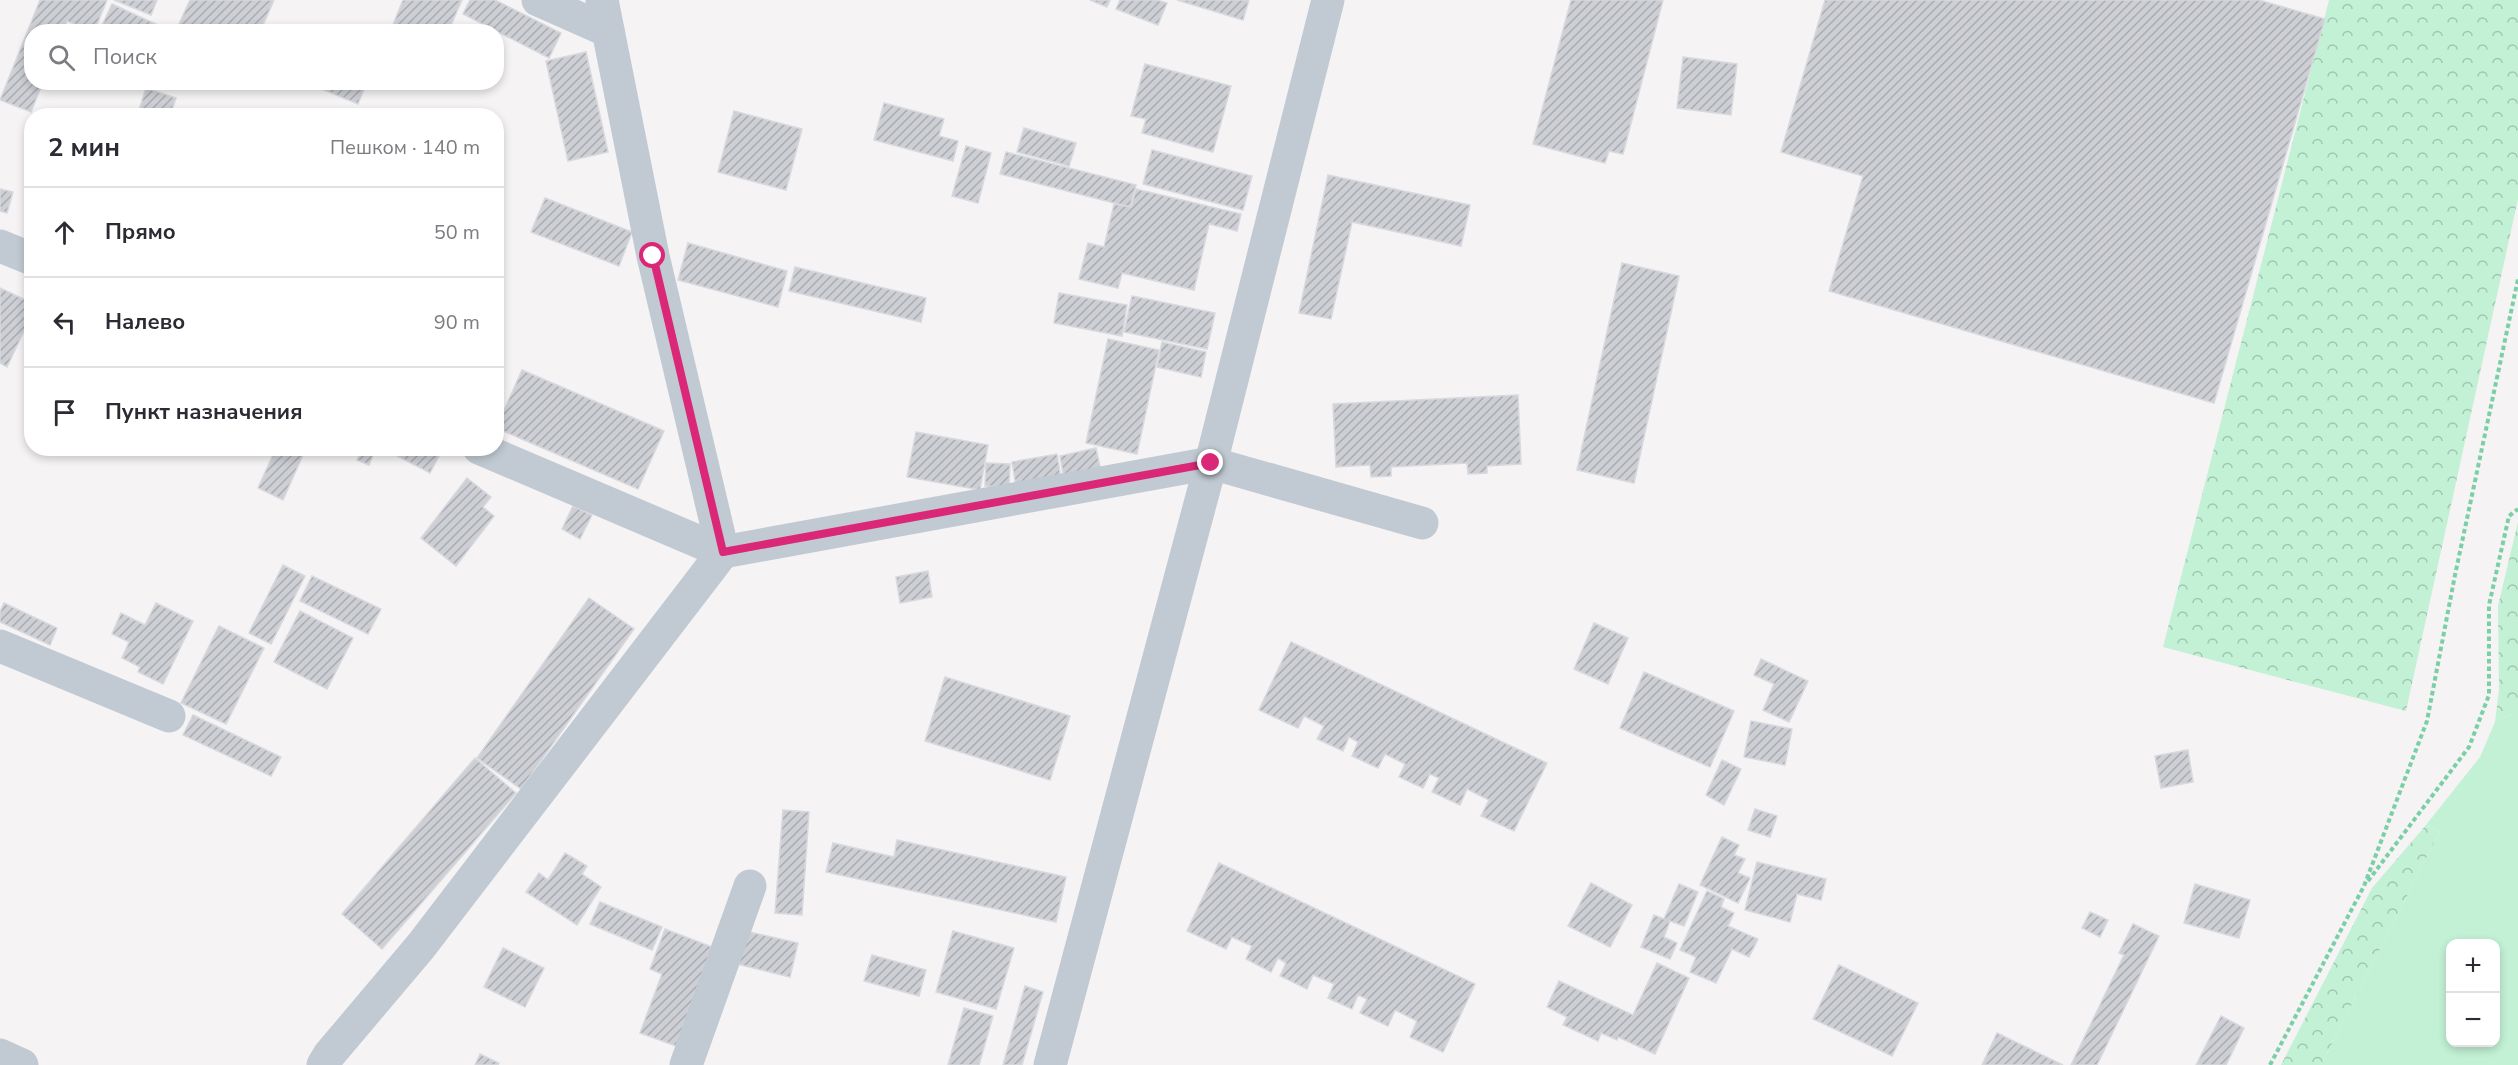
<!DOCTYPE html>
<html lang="ru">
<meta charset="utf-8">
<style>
:root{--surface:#fff;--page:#f7f7f7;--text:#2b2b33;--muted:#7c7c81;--line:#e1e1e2}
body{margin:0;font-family:"Nunito Sans",sans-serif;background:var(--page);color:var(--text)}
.controls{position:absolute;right:18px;bottom:18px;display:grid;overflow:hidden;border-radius:12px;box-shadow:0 3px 9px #0003}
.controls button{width:54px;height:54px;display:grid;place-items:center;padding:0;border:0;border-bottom:2px solid var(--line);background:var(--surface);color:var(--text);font:30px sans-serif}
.stop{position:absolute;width:18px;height:18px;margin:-14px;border:4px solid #db2777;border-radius:50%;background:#fff}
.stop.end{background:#db2777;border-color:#fff;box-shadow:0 2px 6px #0008}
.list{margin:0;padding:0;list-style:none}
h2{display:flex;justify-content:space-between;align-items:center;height:78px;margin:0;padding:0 24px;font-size:26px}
h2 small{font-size:20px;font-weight:400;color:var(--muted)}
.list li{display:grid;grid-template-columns:39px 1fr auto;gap:18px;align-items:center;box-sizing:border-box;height:90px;padding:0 24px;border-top:2px solid var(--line)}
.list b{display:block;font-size:22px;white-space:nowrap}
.list em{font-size:20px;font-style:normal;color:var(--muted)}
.icon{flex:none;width:33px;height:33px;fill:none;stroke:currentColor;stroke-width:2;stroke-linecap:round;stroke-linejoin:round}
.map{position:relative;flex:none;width:2518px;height:1065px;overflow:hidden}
.search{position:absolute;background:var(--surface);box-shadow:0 3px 9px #0003;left:24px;top:24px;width:480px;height:66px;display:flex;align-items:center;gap:15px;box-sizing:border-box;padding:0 21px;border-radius:24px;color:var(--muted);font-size:22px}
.panel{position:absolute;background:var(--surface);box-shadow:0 3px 9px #0003;left:24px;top:108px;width:480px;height:348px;border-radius:24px}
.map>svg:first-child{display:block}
</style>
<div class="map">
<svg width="2518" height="1065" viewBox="0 0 2518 1065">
<defs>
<pattern id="forest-crowns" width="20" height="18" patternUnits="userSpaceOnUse" patternTransform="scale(1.5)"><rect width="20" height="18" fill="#c3f1d5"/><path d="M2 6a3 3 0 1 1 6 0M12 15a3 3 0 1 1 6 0" fill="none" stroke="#a0c6b0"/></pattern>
<pattern id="building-hatch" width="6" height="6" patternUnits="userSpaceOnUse" patternTransform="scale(1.5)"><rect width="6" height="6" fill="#cdcfd5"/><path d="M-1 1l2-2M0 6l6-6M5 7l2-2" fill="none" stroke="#a8abb0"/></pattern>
</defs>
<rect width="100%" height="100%" fill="#f5f3f3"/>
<path fill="#c3f1d5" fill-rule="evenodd" d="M2518 711V1065H2321L2440 831 2426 825 2480 757 2495 722ZM2450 944H2496V1042H2450Z"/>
<g fill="url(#forest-crowns)">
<polygon points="2329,0 2518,0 2518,199 2406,711 2163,647"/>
<polygon points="2518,522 2518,711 2495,722 2499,690 2498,606"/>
<polygon points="2426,825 2440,831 2321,1065 2281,1065 2372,888"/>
</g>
<g fill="url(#building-hatch)" stroke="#d7d9de" stroke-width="1.5">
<polygon points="40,0 107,0 94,32 67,21 63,32 32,32 32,82 43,82 31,112 0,100"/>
<polygon points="114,0 157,0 151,15"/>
<polygon points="190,0 274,0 260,32 191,32 178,26"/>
<polygon points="403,0 462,0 448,32 390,32"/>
<polygon points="470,0 495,0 561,33 549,58 463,14"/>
<polygon points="1090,0 1110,0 1107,7"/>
<polygon points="1120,0 1157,0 1167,3 1158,25 1116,9"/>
<polygon points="1177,0 1249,0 1243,20"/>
<polygon points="1571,0 1663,0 1623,154 1609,151 1605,163 1533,144"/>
<polygon points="1825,0 2259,0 2325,19 2214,403 1829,291 1863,176 1781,152"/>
<polygon points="112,4 173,32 99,32"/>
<polygon points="586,52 608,152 568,161 546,61"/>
<polygon points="1683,57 1737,64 1731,115 1677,108"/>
<polygon points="1145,64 1231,86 1213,152 1142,133 1146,119 1131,116"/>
<polygon points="305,82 367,82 358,104"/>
<polygon points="146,88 176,98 170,116 137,116"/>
<polygon points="884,103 944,119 939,136 958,141 953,161 874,140"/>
<polygon points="734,111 802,129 786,190 718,172"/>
<polygon points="1024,128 1076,143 1069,166 1017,152"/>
<polygon points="966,146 991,153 978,203 952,196"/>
<polygon points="1152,150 1252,176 1243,210 1143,184"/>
<polygon points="1006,152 1136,185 1130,207 1000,174"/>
<polygon points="1328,175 1470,205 1461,246 1352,222 1331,319 1299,313"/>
<polygon points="0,189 13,192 7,213 0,211"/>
<polygon points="1136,189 1241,214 1237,231 1209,224 1194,290 1122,273 1118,288 1079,279 1088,243 1104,247 1114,204 1131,207"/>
<polygon points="545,198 632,232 619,266 531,232"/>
<polygon points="688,243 787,271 778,307 678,280"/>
<polygon points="1622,263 1679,276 1634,483 1577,470"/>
<polygon points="795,267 926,298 921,322 789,291"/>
<polygon points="0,288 32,303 32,314 7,367 0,363"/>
<polygon points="1059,293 1127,305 1122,336 1054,323"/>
<polygon points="1132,296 1215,313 1207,349 1124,332"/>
<polygon points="1108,339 1159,350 1137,454 1086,443"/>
<polygon points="1162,342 1206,352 1201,377 1157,367"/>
<polygon points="522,370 664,431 638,489 496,428"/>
<polygon points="1518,395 1521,464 1487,466 1487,473 1468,474 1467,463 1391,467 1391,476 1371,477 1370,465 1336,467 1333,404"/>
<polygon points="916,432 988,445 980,490 907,477"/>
<polygon points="276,448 306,448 283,500 258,488"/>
<polygon points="348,448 376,448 369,465 357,460 360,454"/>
<polygon points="382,448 434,448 441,452 430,473"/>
<polygon points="1096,448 1101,471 1064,479 1060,456"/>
<polygon points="1057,454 1061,479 1016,487 1012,462"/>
<polygon points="986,463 1010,464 1009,487 985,486"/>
<polygon points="467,478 491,497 483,507 494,516 456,566 421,538"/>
<polygon points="573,506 592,515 580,539 562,529"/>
<polygon points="283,565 305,576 271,644 249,633"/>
<polygon points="928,571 932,597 900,603 896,577"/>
<polygon points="312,576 381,609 368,634 300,601"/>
<polygon points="589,598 634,629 521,789 477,758"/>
<polygon points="4,603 57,628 50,645 0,622 0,612"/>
<polygon points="156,603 193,621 163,684 138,672 140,667 122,658 129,642 112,634 121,613 145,625"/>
<polygon points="300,611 353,638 327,689 274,662"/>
<polygon points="1594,623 1628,638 1608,684 1574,669"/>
<polygon points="219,626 264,648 226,724 181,703"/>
<polygon points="1291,642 1547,763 1514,831 1481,816 1489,800 1467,789 1460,805 1432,792 1439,778 1430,774 1423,788 1399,777 1405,764 1385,754 1378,768 1352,756 1358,742 1349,737 1343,751 1317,739 1324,726 1304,716 1298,728 1259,710"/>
<polygon points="1761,659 1808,681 1789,722 1763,710 1774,684 1754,675"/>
<polygon points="1644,672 1734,711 1710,767 1620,728"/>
<polygon points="945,677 1070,716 1050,780 925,741"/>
<polygon points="193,715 281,757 271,776 183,735"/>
<polygon points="1751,721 1792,729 1785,765 1744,757"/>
<polygon points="2188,750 2193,782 2161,788 2155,756"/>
<polygon points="475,758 516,793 382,949 342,914"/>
<polygon points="1722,760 1741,769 1724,805 1706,795"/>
<polygon points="1755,809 1777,816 1770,837 1748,830"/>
<polygon points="783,810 809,812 802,915 775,913"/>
<polygon points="1722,837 1739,845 1734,855 1745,859 1738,873 1750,878 1738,903 1700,885"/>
<polygon points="897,840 1066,877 1056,922 826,872 833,843 894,857"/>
<polygon points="565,853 587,866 582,874 601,887 577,925 526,892 539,873 548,880"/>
<polygon points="1757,862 1826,879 1821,900 1797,894 1790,922 1745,910"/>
<polygon points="1219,863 1475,984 1443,1052 1410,1037 1417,1021 1395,1010 1388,1026 1360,1013 1367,999 1358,995 1352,1009 1328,998 1334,984 1313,975 1307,989 1280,976 1286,963 1278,958 1271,972 1246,959 1252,946 1232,937 1226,949 1187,931"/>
<polygon points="1591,883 1632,905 1610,947 1568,926"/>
<polygon points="1679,884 1698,892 1684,926 1670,921 1664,937 1677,943 1670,959 1641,947 1654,915 1664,919"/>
<polygon points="2195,884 2250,900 2239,938 2184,923"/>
<polygon points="1707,891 1724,899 1721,907 1734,913 1728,926 1758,939 1749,957 1732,949 1716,983 1690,972 1696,957 1680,950"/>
<polygon points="600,902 662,927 652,950 590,924"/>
<polygon points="2090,912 2108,920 2100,937 2082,928"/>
<polygon points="2133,924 2159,936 2097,1065 2071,1065 2124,955 2119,953"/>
<polygon points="665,929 712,947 676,1046 640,1033 662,974 650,969"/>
<polygon points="745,931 798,943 790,977 737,964"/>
<polygon points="953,931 1014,948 996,1009 936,992"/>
<polygon points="503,948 544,968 525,1007 484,987"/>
<polygon points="872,955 926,970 919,996 864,981"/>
<polygon points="1657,963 1689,978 1655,1054 1618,1037 1617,1040 1601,1033 1598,1041 1563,1025 1567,1017 1547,1007 1559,981 1633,1015"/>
<polygon points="1839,965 1918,1003 1892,1056 1813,1019"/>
<polygon points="1025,986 1043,992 1022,1065 1003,1065"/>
<polygon points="964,1008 993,1016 979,1065 948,1065"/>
<polygon points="2221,1016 2244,1028 2226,1065 2196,1065"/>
<polygon points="1997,1033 2063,1065 1982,1065"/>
<polygon points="480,1054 499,1063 498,1065 475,1065"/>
</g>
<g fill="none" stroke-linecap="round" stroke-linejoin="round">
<g stroke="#7ad0a6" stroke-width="4" stroke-dasharray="4.5 3" stroke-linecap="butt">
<polyline points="2368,881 2469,747 2489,695 2489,605 2509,516 2518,509"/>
<polyline points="2270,1065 2364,886 2427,721 2455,575 2518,279"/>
</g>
<g stroke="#c1cad2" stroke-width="33">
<polyline points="538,0 608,31"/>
<polyline points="0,246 32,259"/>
<polyline points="479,448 723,552 1211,463 1422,523"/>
<polyline points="0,646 169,716"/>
<polyline points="0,1055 22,1065"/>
<polyline points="323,1065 329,1055 421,946 723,552 653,256 602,0"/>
<polyline points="686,1065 750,886"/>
<polyline points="1050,1065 1211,463 1328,0"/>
</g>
</g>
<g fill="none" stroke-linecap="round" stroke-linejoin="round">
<polyline stroke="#db2777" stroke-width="8" points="653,256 723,552 1211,463"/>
</g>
</svg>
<div class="controls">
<button>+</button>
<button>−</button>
</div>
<div class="stop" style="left:653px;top:256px"></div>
<div class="stop end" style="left:1211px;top:463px"></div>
<div class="search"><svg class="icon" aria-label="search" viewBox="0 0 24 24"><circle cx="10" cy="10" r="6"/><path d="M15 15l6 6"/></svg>Поиск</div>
<section class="panel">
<h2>2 мин<small>Пешком · 140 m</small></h2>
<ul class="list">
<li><svg class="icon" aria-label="ahead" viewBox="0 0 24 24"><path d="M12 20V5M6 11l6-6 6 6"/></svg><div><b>Прямо</b></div><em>50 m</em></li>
<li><svg class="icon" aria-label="left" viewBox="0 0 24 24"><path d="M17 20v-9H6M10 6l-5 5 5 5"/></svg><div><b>Налево</b></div><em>90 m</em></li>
<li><svg class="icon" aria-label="arrive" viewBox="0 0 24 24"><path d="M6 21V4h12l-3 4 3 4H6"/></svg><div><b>Пункт назначения</b></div></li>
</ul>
</section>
</div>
